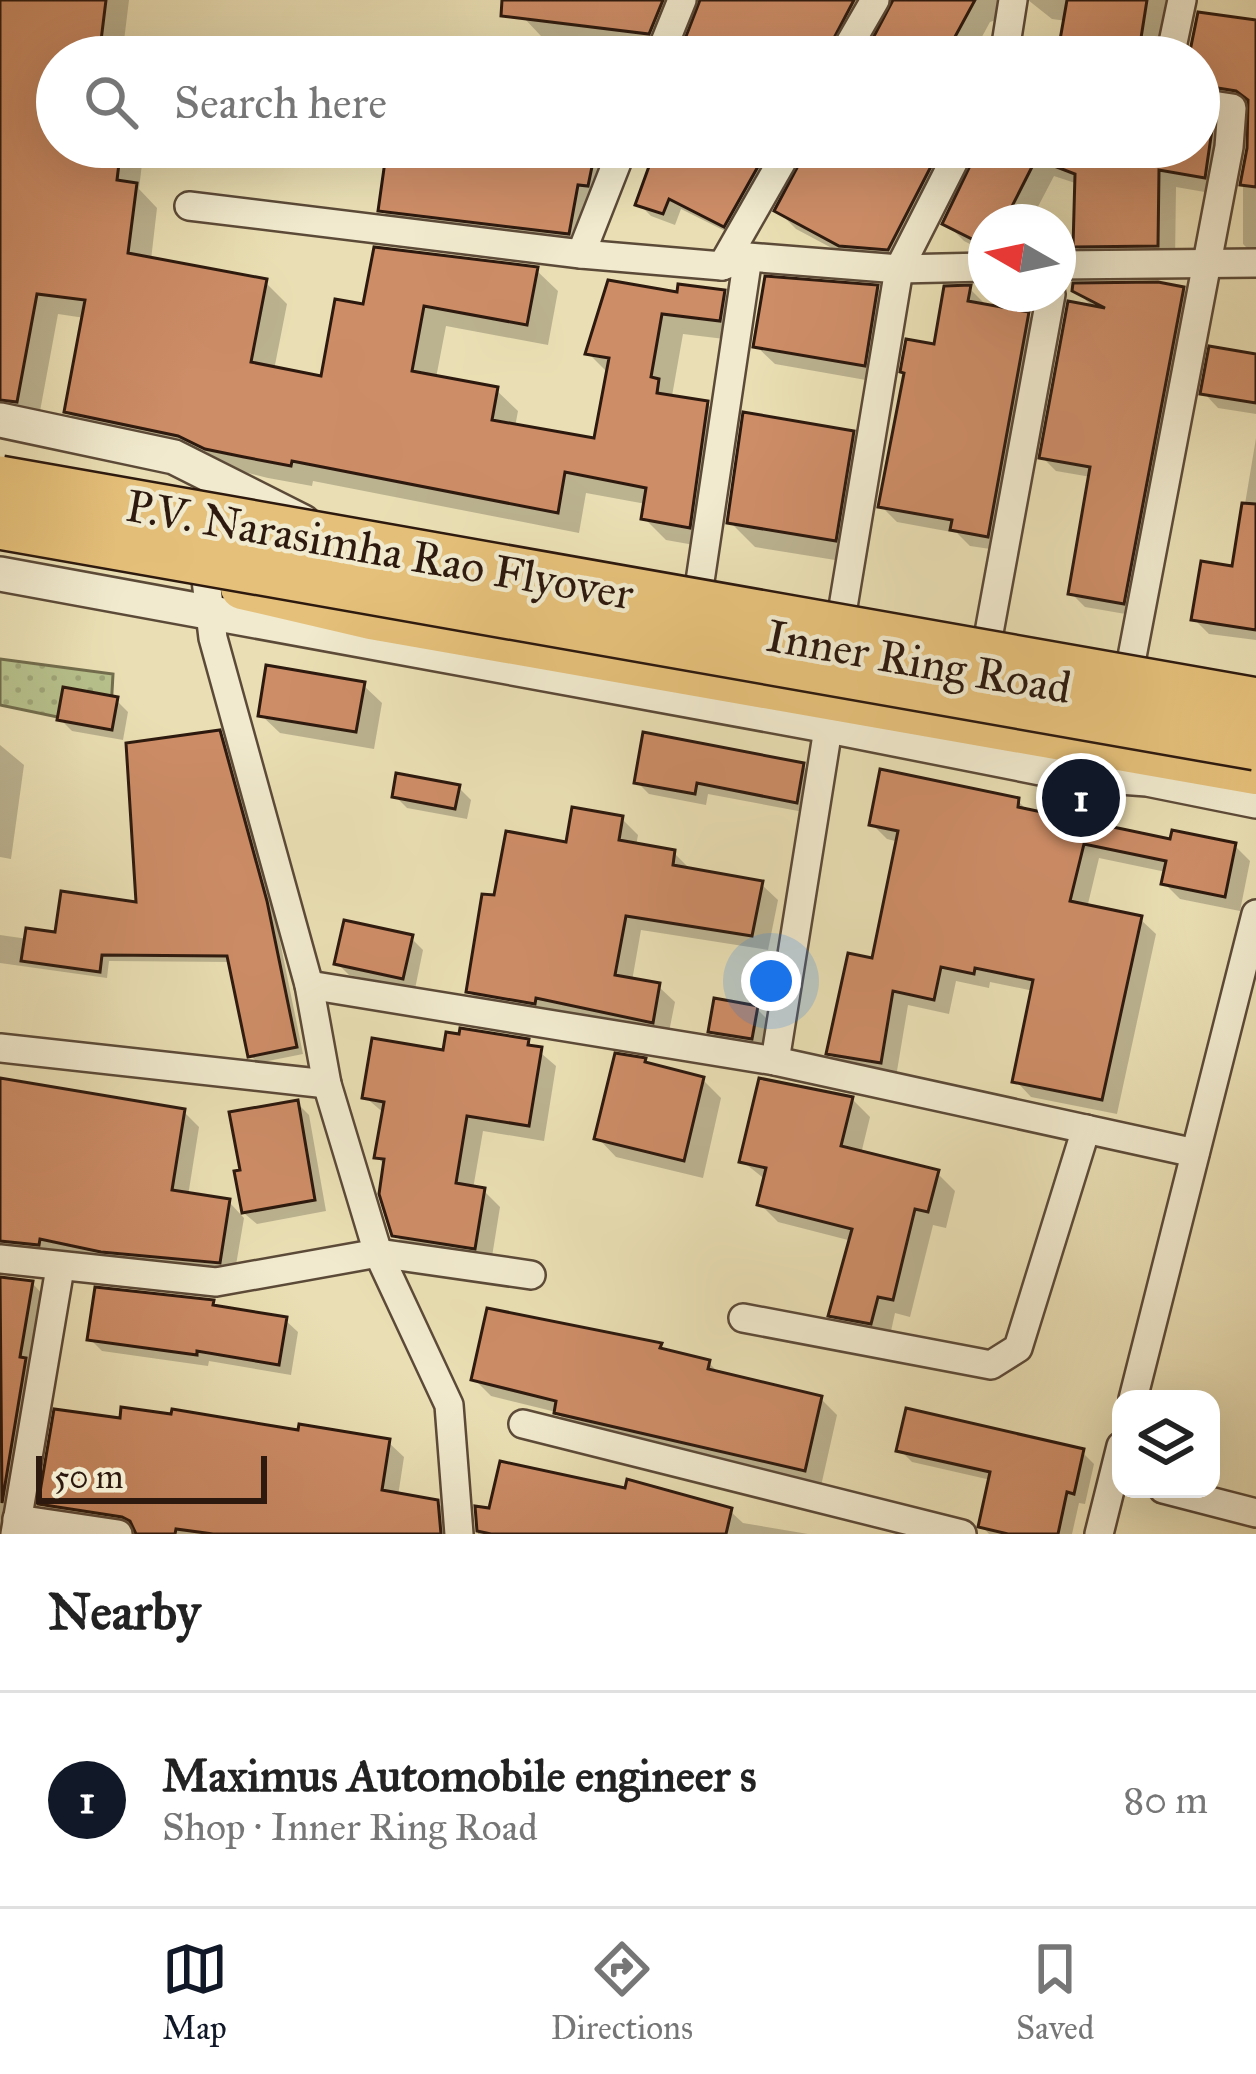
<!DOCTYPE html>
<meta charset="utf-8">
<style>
:root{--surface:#fff;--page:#f2f2f2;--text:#222;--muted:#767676;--line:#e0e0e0;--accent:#111827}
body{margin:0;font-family:"IM FELL Great Primer",serif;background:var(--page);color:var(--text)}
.controls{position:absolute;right:36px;bottom:36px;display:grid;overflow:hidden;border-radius:24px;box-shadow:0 12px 48px #0002}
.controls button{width:108px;height:108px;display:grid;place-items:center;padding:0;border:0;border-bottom:3px solid var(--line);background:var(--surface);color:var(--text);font:60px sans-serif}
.compass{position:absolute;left:968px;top:204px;width:108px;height:108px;border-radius:50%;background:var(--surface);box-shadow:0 12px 48px #0002;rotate:279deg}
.scale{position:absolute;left:36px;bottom:30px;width:231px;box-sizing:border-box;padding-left:12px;border:6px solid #2d190e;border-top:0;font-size:33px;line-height:42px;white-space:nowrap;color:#2d190e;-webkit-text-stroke:9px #f1eace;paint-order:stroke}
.you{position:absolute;left:771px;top:981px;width:42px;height:42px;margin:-30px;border:9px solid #fff;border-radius:50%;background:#1a73e8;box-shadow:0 0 0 18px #1a73e833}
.badge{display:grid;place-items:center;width:78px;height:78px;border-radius:50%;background:var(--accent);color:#fff;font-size:39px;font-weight:700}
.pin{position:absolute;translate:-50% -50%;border:6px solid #fff;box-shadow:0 3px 12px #0006}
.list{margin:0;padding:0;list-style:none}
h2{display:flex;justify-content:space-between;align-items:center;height:156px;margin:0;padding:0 48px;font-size:51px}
h2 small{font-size:39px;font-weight:400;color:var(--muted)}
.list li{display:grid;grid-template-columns:78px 1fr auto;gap:36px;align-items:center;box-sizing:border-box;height:216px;padding:0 48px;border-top:3px solid var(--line)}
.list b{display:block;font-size:45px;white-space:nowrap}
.list p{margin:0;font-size:39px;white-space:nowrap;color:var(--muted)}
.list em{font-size:39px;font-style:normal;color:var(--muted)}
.icon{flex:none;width:66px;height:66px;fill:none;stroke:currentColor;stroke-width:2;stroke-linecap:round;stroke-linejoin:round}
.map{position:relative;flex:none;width:1256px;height:1534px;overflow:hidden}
.search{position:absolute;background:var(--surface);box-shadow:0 12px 48px #0002;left:36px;right:36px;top:36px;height:132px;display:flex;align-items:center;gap:30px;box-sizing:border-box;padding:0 42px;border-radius:66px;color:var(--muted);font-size:45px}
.sheet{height:372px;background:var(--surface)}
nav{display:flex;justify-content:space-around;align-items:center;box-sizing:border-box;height:168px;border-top:3px solid var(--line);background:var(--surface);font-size:33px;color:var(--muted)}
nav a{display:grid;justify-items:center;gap:6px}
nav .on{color:var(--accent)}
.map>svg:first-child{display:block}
</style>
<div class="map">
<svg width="1256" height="1534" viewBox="0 0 1256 1534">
<defs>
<pattern id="park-dots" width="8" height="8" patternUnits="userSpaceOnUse" patternTransform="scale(3)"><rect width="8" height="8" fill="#b7c18c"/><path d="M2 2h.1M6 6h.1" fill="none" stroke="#9ea578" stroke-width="1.8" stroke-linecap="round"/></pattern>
</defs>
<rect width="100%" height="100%" fill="#eadfb4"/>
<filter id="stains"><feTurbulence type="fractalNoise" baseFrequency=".00167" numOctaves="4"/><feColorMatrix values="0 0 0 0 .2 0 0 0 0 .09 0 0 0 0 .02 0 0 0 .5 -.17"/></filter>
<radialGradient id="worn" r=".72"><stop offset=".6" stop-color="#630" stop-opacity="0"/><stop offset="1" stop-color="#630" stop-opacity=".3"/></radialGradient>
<polygon fill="url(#park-dots)" stroke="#726d4d" stroke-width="3" points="0,659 113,674 110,728 0,705"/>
<g fill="#0003">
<polygon points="0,0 129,0 122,57 57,57 57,147 144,147 139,189 157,208 151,260 265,282 287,304 274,370 323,379 365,308 536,270 558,291 548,345 446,326 436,378 496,390 518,411 515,427 596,442 609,374 588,353 680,296 724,293 745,314 741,341 683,334 672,396 707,404 729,426 711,548 666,540 644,518 646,504 586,493 579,533 313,481 312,486 268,478 89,433 67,411 85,318 58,314 38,422 0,425"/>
<polygon points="525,0 892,0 883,2 850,57 682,57 701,1 688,4 667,51 541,36 523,17"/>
<polygon points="893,0 1026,0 1014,14 990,22 971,57 865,57"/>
<polygon points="1028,0 1197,0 1187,5 1173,57 1060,57 1067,21 1052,19"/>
<polygon points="1200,15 1256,23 1256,257 1243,244 1243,185 1253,107 1212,103 1199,117 1199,57 1190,57"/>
<polygon points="1199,121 1211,126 1230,144 1222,195 1176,187 1175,263 1095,264 1076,246 1078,184 1054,176 1030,222 986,222 986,252 964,241 946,223 982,147 1199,147"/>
<polygon points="553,147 596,147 607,158 600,197 589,195 581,245 394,222 382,210 551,164"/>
<polygon points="696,147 758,147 779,163 737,237 681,209 675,225 651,216 639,204"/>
<polygon points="808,147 979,147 963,157 907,267 860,263 796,229 778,211 809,157"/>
<polygon points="877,288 895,307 883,383 775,364 756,346"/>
<polygon points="969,288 985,304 1028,315 1044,331 1004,551 970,546 957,533 897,522 881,506 937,348"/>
<polygon points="1183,289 1197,303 1137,616 1085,607 1071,593 1091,477 1056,471 1042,457 1095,309 1075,290"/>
<polygon points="1256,357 1256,414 1218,408 1204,393"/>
<polygon points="852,434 877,459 860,564 755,547 730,522"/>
<polygon points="1256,438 1256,640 1209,634 1194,619 1234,570"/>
<polygon points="363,685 382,703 374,749 280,733 261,715"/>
<polygon points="116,700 128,712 123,740 72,731 60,719"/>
<polygon points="219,733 227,741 274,912 303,1054 258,1063 250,1055 231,962 109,961 107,978 0,963 0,935 28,939 58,935 140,905"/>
<polygon points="0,745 24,765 11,859 0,857"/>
<polygon points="803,766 815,778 809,813 708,794 706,805 649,794 637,782"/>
<polygon points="459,788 471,800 467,819 407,808 395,796"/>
<polygon points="1018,801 1030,813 1173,842 1235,846 1250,861 1240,911 1180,899 1164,883 1166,872 1099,858 1087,908 1140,919 1156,934 1117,1114 1031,1097 1016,1081 1034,991 990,982 989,988 956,981 949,1014 908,1005 896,1077 845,1068 829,1053 874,961 899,842 887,839 872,824"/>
<polygon points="622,819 638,835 636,846 674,853 690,869 761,884 778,900 768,950 641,930 632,981 658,986 675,1002 668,1037 485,1008 469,991 496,899 569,845"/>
<polygon points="411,938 423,950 415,989 349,975 337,963"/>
<polygon points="757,1009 769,1021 764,1050 723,1043 711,1031"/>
<polygon points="528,1042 556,1066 544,1141 483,1131 473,1189 483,1190 500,1207 491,1263 411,1251 394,1234 386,1166 377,1157 385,1114 365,1097 445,1053"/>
<polygon points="645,1061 650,1067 703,1080 721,1098 703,1178 616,1157 598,1138"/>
<polygon points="0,1081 184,1112 199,1127 188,1196 229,1202 244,1218 234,1277 0,1249"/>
<polygon points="852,1099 870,1117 861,1154 937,1173 955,1191 946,1228 933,1225 910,1317 895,1313 889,1340 849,1333 831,1315 852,1241 778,1222 760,1204 766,1180 742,1161"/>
<polygon points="297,1103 309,1115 326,1211 257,1224 245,1214 237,1173 243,1172"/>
<polygon points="0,1280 32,1283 47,1299 14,1534 0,1534"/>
<polygon points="212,1303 218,1308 285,1320 298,1332 291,1375 209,1361 208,1366 102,1351 90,1339"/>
<polygon points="660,1346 667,1353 708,1362 721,1375 820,1398 837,1415 821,1486 574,1429 556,1412 491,1396 474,1379"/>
<polygon points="122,1421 388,1442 404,1457 398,1496 437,1502 453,1518 454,1534 138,1534 137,1530 57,1518 42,1503"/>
<polygon points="900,1450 1082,1452 1094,1464 1085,1504 1079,1503 1072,1534 989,1534 982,1526 991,1480 912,1462"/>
<polygon points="478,1509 730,1511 743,1523 808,1534 478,1534"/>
</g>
<g fill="#cd8d67" stroke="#2d190e" stroke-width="3">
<polygon points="0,0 106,0 99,57 57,57 57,147 121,147 117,180 137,183 128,253 267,279 251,362 321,376 335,299 363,304 374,247 538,267 527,325 424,306 412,371 498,387 492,420 594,438 609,358 585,354 608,280 677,292 678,284 725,290 720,321 662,314 651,377 659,379 657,393 708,401 690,528 641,519 646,488 565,472 558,513 292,461 291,466 244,457 205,449 178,436 64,412 85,300 37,294 17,402 0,400"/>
<polygon points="502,0 663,0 649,34 501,16"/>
<polygon points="700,0 854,0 824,57 678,57"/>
<polygon points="893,0 975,0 944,57 863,57"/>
<polygon points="1067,0 1147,0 1138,57 1057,57"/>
<polygon points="1198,12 1256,20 1256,187 1240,185 1247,148 1248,100 1236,91 1199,85 1199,57 1189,56"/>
<polygon points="1199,121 1213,123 1205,178 1159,170 1158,246 1073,247 1075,174 1036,159 1004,222 986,222 986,246 942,224 979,147 1199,147"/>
<polygon points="387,147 445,152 445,147 474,147 548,161 550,147 596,147 588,186 578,185 569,234 378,211"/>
<polygon points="656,147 769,147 724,227 669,199 663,214 635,205"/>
<polygon points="808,147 941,147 888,250 839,246 774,211"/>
<polygon points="765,276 878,285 865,366 753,347"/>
<polygon points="1158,282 1184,287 1124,604 1068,594 1090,467 1039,458 1068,301 1105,308 1072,291 1073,283"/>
<polygon points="971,285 968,301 1029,312 988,537 950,530 952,520 878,507 904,373 900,372 906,339 934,344 944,286"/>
<polygon points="1209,346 1256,354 1256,403 1200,394"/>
<polygon points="743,412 854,431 836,541 727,523"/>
<polygon points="1242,503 1256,504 1256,630 1191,620 1201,561 1232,566"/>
<polygon points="266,665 365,682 356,732 258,716"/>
<polygon points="63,687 118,697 112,730 57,720"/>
<polygon points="220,730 267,901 297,1047 248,1057 227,956 102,955 100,972 21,961 26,928 55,932 61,891 136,902 126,743"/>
<polygon points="643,732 804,763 797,803 697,783 695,794 634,783"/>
<polygon points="880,769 1019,798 1018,807 1170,839 1172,830 1236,843 1225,897 1161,884 1166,861 1084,844 1070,901 1142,916 1102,1100 1012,1082 1033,980 975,968 974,974 941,967 934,1000 893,991 881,1063 826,1054 848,953 872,958 898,831 869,825"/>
<polygon points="396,773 460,785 455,809 392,797"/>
<polygon points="572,807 623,816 619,840 675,850 673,865 763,881 752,936 626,916 615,975 660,983 653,1023 536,998 535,1004 466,992 482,894 494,895 506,831 566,842"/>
<polygon points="344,920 413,935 403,979 334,964"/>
<polygon points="714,998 758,1006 752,1039 708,1032"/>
<polygon points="460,1028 529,1039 528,1045 542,1047 529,1126 467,1116 456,1183 485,1188 475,1249 392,1236 379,1194 384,1159 374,1158 384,1102 362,1098 372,1038 443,1050 446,1032 459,1034"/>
<polygon points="615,1053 646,1058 645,1062 704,1077 684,1161 594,1139"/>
<polygon points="0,1078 185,1109 172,1190 230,1199 220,1263 101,1252 40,1239 39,1245 0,1241"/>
<polygon points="759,1078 853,1097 841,1146 939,1170 928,1212 915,1209 893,1300 878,1297 871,1324 828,1316 852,1229 757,1205 766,1168 739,1162"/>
<polygon points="298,1100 315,1200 242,1213 234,1171 240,1170 229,1112"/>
<polygon points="0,1277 33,1281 20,1357 26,1358 2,1503"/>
<polygon points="95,1287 214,1300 213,1305 287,1317 279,1365 197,1351 197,1355 87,1340"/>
<polygon points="487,1308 662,1343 660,1348 710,1360 708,1369 822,1396 805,1471 554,1413 556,1401 471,1380"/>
<polygon points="121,1407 171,1414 172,1409 298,1430 299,1424 390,1439 382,1490 438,1500 441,1534 213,1534 176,1529 175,1534 136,1534 130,1521 122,1517 38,1504 54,1409 120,1418"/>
<polygon points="906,1408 1084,1449 1074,1494 1067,1492 1058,1534 1008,1534 978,1527 990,1472 896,1451"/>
<polygon points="500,1461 625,1488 627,1479 732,1508 726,1534 491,1534 477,1531 475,1506 489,1508"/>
</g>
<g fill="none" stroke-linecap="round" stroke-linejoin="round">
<g stroke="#5c4a38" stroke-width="32">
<g id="minor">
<polyline points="659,57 682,0"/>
<polyline points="842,57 875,0"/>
<polyline points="1004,57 1013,0"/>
<polyline points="1170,57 1182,0"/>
<polyline points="189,206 581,254 722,266 748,257 899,269 986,267"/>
<polyline points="581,254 623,147"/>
<polyline points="1058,265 1256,263"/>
<polyline points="722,266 790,147"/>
<polyline points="206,580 213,638 309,985 327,1084 378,1253 449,1405 459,1534"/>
<polyline points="699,588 748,257"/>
<polyline points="842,613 899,269 961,147"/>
<polyline points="988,638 1051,294"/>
<polyline points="1131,662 1229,147 1232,108 1199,103"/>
<polyline points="309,985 775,1061 1195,1153"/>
<polyline points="0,1048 327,1084"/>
<polyline points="775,1061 831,710"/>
<polyline points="0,1259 216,1282 378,1253 531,1275"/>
<polyline points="743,1318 991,1365 1018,1348 1086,1129"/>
<polyline points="1133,1399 1256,914"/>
<polyline points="523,1424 962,1534"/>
<polyline points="1163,1489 1256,1513"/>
<polyline points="17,1519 118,1534"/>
<polyline points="15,1534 60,1268"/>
<polyline points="1099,1534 1121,1446"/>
</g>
</g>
<g stroke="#5c4a38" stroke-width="38">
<g id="tertiary">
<polyline points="0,420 174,457 303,522"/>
<polyline points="0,574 829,726 1066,773 1147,779 1256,801"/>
</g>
</g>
<g stroke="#2d190e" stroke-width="46">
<polyline id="primary" points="242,588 371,618 1256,773"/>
</g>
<use href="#minor" stroke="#f1eace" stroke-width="27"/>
<use href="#tertiary" stroke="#f1eace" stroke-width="33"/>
<use href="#primary" stroke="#e5c07a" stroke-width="42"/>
<g stroke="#2d190e" stroke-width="56" stroke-linecap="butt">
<g id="motorway-bridge">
<polyline points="0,482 1256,704"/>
<polyline points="0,523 1256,744"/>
</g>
</g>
<use href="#motorway-bridge" stroke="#e5c07a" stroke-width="51"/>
</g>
<g text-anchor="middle" stroke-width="9" stroke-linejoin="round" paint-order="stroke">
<g font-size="45" fill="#2d190e" stroke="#f1eace">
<text transform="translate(380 549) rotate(10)" y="16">P.V. Narasimha Rao Flyover</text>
<text transform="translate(919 661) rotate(10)" y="16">Inner Ring Road</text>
</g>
</g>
<rect width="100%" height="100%" filter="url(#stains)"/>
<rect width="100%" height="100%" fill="url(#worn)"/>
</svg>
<div class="controls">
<button><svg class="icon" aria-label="layers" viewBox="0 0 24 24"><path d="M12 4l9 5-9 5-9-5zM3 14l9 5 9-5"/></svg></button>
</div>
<svg class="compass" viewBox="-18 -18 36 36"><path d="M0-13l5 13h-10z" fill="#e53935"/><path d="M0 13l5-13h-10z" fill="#767676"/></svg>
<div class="scale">50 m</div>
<div class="you"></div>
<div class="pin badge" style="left:1081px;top:798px">1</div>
<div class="search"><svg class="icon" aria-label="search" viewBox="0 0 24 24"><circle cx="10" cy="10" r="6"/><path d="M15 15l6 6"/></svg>Search here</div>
</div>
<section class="sheet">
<h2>Nearby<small></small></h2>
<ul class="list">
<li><span class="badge">1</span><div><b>Maximus Automobile engineer s</b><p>Shop · Inner Ring Road</p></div><em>80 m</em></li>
</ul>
</section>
<nav>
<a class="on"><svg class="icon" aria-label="map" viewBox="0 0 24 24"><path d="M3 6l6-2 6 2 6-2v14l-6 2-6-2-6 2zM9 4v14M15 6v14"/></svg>Map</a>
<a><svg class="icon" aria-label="directions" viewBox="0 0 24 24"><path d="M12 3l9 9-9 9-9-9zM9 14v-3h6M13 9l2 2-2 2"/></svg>Directions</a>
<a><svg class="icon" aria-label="saved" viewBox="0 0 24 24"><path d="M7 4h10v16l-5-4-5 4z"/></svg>Saved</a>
</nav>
